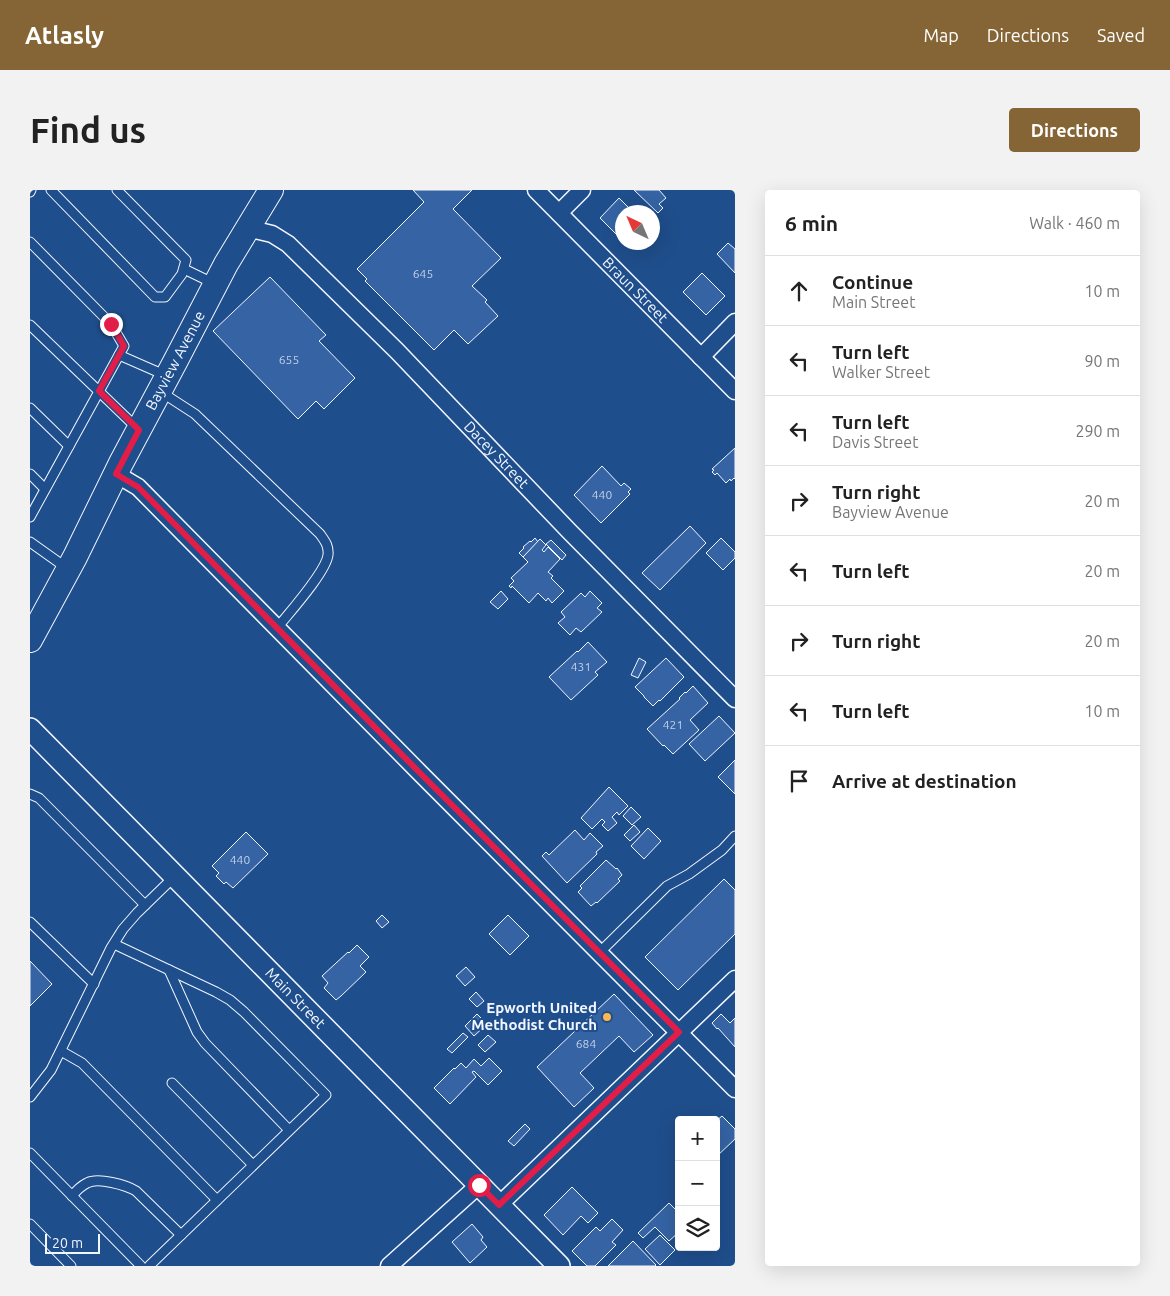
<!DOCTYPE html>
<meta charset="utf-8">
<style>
:root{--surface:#fff;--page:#f2f2f2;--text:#222;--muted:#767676;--line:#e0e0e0;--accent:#856535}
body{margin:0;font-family:Ubuntu,sans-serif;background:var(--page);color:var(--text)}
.controls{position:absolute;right:15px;bottom:15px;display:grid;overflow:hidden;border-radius:5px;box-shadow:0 5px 20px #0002}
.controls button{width:45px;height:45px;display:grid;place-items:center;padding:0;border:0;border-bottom:1px solid var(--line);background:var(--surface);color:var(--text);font:25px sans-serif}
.compass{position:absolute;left:585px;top:15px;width:45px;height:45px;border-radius:50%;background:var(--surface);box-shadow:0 5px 20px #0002;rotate:316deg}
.scale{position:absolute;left:15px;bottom:12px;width:55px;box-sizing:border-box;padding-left:5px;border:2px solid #f2f6ff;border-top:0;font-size:14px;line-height:18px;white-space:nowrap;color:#f2f6ff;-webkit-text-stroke:4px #1f4e8c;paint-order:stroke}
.stop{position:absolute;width:15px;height:15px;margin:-11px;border:4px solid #e11d48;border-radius:50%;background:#fff}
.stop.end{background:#e11d48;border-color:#fff;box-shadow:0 1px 5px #0008}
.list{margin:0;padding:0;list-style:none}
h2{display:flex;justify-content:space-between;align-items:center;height:65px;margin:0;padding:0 20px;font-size:21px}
h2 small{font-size:16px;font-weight:400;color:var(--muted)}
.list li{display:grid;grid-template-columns:32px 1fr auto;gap:15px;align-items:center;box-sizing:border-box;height:70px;padding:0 20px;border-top:1px solid var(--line)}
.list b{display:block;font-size:19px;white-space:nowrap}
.list p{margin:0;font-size:16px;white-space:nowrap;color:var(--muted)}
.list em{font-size:16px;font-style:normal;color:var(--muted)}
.icon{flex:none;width:28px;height:28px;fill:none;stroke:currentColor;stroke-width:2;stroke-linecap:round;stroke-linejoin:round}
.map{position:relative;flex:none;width:705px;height:1076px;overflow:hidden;border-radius:5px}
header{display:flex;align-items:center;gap:30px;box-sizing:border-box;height:70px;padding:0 25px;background:var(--accent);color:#fff}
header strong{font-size:24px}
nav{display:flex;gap:28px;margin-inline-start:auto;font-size:18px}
.intro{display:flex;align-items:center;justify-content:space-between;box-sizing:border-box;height:120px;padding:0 30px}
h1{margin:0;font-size:35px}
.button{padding:12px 22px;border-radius:5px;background:var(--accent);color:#fff;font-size:18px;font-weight:700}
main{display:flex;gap:30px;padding:0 30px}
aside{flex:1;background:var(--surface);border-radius:5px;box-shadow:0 5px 20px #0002}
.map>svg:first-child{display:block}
</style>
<header>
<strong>Atlasly</strong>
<nav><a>Map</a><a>Directions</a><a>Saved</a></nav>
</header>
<div class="intro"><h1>Find us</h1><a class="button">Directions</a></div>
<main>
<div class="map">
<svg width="705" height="1076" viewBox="0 0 705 1076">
<rect width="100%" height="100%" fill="#1f4e8c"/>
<g fill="#3563a3" stroke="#f2f6ff">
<polygon points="383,0 442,0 423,19 471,68 442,96 457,110 455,112 468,126 438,154 424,140 404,160 335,91 337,89 327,79 394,12"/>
<polygon points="604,0 629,0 636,8 629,14 633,18 628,23"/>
<polygon points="589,8 603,22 592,22 592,47 591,49 570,28"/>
<polygon points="698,53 705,59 705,83 687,64"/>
<polygon points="672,83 695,106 676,125 653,102"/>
<polygon points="240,87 296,145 289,151 325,188 294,219 286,211 268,229 183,141"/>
<polygon points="705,258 705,289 704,288 701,291 700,289 696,293 687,283 685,285 682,282 684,280 682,279"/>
<polygon points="572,276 591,296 594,293 601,299 598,302 600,304 571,333 544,305"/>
<polygon points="660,336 676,353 630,400 612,383"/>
<polygon points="505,348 508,352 493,367 489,363 494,358 493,357 500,351 501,352"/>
<polygon points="691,348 705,362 705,368 693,380 676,363"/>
<polygon points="510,349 516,355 512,360 514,362 518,357 530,369 518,382 523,386 521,388 534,401 522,413 518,408 516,411 508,403 499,413 482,396 481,398 479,396 484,391 481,388 498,372 493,367"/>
<polygon points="521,350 536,365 532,370 516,354"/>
<polygon points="471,401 478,409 468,419 460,412"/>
<polygon points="560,401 572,413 567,418 572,422 551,442 546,438 540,445 528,433 535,427 531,422 551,403 555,407"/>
<polygon points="558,452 577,472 565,482 568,485 541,510 519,487 547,461 548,462"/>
<polygon points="609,468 616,472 608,488 601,485"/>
<polygon points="636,468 654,487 630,511 629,510 623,516 614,507 614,506 605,497"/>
<polygon points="663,496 678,513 660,530 669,540 643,564 634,555 633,556 617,539 650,509 649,508 655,502 656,503"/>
<polygon points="689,526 705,543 675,571 659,554"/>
<polygon points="705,570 705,604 688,587"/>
<polygon points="579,597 598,616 589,625 587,622 582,627 587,633 578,641 572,635 575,632 572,629 562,639 551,628"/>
<polygon points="601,617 611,627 602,635 593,626"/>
<polygon points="604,635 610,642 600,651 594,645"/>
<polygon points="618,638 631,651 614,669 601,656"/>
<polygon points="545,640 554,650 560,643 573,656 566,662 567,664 537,693 512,666 516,662 519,665"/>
<polygon points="216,642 238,664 203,698 196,692 194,694 186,686 189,683 182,676"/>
<polygon points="576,670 586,679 587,678 592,685 588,689 590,691 567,713 566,712 561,716 548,702 552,698 550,696"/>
<polygon points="694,689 705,700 705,744 648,800 615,767"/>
<polygon points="352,725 359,732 352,738 346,731"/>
<polygon points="478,725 499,746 480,765 459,744"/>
<polygon points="327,755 339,767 330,776 336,782 311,806 306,810 294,798 298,793 292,786 318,762 319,763"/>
<polygon points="0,771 22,794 0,816"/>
<polygon points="436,777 445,787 435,796 426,786"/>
<polygon points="446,802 454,811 447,817 439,809"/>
<polygon points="584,804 623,845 604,862 589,846 550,883 564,898 544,917 507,877"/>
<polygon points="447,824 457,834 444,846 435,836"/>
<polygon points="691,824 700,833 705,828 705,857 688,838 687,839 682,833"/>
<polygon points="433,843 438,847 422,863 417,859"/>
<polygon points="458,845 466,852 455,862 448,855"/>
<polygon points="459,868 472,881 458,895 444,881 442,882 446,887 420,914 404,898 424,878 425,879 431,873 436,878 444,869 451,876"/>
<polygon points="692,926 705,939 705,949 686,967 686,931"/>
<polygon points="495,934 500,939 484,956 478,951"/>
<polygon points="542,997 568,1023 558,1033 551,1026 533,1045 514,1025"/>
<polygon points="639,1013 649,1023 649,1042 639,1051 625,1037 613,1048 608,1043"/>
<polygon points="582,1029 593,1040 582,1052 586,1055 565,1076 557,1076 542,1061 566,1037 570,1041"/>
<polygon points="442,1034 453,1047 451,1050 457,1057 440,1073 422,1052"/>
<polygon points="630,1045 645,1060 630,1075 615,1059"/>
<polygon points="603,1051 626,1075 625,1076 578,1076"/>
</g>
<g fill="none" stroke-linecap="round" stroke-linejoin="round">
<g stroke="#f2f6ff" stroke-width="11">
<g id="service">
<polyline points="21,0 125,107 135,107 152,84 156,70 87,0"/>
<polyline points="0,2 1,0"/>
<polyline points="0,52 81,134 94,156 0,327"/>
<polyline points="154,79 185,94"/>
<polyline points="0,135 107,238"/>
<polyline points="89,165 137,186"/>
<path d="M131 202 165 224 290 344C295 351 299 356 298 365 296 382 259 423 247 438"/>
<polyline points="0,218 39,256"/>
<polyline points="0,284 15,299"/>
<polyline points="0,352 38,379"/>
<polyline points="0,604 9,608 115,715"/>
<polyline points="0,732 64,794"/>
<polyline points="84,754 186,802 200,810 214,822 296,905 119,1076"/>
<polyline points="569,763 637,696 659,684 692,660 705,646"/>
<polyline points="139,780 167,842 175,853 259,940"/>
<polyline points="31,861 52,873 187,1010"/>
<polyline points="142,893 223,975"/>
<polyline points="0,907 21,880 81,758 93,739 107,723 145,686"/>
<polyline points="0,963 111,1076"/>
<path d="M42 1006C46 1001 51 996 57 993 68 987 96 995 106 1001L151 1045"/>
<polyline points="0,1034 41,1076"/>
</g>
</g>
<g stroke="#f2f6ff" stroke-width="19">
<g id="minor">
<path id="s1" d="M506 0 705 201"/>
<polyline points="529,23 552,0"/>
<path id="s2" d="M217 38 242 44 258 54 367 161 539 341 705 509"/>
<polyline points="671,167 705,132"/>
<polyline points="86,284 108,297 390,583 705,899"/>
<polyline points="469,1015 705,789"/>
<polyline points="359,1076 449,995"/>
</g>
</g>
<g stroke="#f2f6ff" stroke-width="24">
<g id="tertiary">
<path id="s3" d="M0 539 529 1076"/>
</g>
</g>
<g stroke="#f2f6ff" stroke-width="26">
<g id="secondary">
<path id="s4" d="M0 450 45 367 91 273 145 172 196 74 241 0"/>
</g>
</g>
<use href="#service" stroke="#1f4e8c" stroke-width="9"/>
<use href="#minor" stroke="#1f4e8c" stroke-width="16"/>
<use href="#tertiary" stroke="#1f4e8c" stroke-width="21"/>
<use href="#secondary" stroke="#1f4e8c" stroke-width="24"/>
</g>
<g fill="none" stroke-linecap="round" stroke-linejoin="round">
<polyline stroke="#e11d48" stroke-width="6" points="81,134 94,156 69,201 109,240 86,284 108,297 390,583 649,842 469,1015 449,995"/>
</g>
<circle fill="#ffb74d" stroke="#1f4e8c" stroke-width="2" cx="577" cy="827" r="5"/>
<g text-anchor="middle" stroke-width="4" stroke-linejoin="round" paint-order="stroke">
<g font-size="12" fill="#c3d1e8">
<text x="393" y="88">645</text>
<text x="259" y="174">655</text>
<text x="572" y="309">440</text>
<text x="551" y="481">431</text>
<text x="643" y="539">421</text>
<text x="210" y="674">440</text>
<text x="556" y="858">684</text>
</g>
<g font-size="15" fill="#f2f6ff" stroke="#1f4e8c">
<text dy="5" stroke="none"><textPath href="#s1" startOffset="141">Braun Street</textPath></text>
<text dy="5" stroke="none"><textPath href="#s4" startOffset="315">Bayview Avenue</textPath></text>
<text dy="5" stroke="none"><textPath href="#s2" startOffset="341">Dacey Street</textPath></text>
<text dy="5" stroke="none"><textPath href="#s3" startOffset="378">Main Street</textPath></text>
</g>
<g font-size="15" font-weight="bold" fill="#f2f6ff" stroke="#1f4e8c" text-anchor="end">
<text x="567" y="823">Epworth United<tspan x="567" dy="17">Methodist Church</tspan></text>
</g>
</g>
</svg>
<div class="controls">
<button>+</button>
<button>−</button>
<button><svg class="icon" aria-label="layers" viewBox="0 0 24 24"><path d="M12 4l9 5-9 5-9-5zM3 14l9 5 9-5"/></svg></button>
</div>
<svg class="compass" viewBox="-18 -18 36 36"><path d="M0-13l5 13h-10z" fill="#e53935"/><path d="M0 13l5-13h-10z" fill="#767676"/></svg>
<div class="scale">20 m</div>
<div class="stop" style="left:449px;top:995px"></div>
<div class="stop end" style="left:81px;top:134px"></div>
</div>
<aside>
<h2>6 min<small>Walk · 460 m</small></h2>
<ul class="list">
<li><svg class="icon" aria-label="ahead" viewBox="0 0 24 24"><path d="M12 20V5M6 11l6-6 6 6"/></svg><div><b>Continue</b><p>Main Street</p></div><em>10 m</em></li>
<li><svg class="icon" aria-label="left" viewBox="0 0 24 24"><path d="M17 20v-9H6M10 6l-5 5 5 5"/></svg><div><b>Turn left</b><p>Walker Street</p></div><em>90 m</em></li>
<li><svg class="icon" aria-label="left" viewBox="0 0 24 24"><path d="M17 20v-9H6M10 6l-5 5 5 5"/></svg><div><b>Turn left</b><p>Davis Street</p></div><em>290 m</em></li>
<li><svg class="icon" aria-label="right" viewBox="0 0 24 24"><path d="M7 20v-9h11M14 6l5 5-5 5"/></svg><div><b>Turn right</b><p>Bayview Avenue</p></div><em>20 m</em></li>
<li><svg class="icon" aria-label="left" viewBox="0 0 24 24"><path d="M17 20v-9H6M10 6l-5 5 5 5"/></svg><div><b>Turn left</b></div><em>20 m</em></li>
<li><svg class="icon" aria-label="right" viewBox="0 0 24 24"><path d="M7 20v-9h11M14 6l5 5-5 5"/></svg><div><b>Turn right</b></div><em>20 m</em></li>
<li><svg class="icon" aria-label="left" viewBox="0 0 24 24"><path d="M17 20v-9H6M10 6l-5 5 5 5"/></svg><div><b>Turn left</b></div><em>10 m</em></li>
<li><svg class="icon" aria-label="arrive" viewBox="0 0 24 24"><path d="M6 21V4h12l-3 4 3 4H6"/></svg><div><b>Arrive at destination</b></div></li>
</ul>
</aside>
</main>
